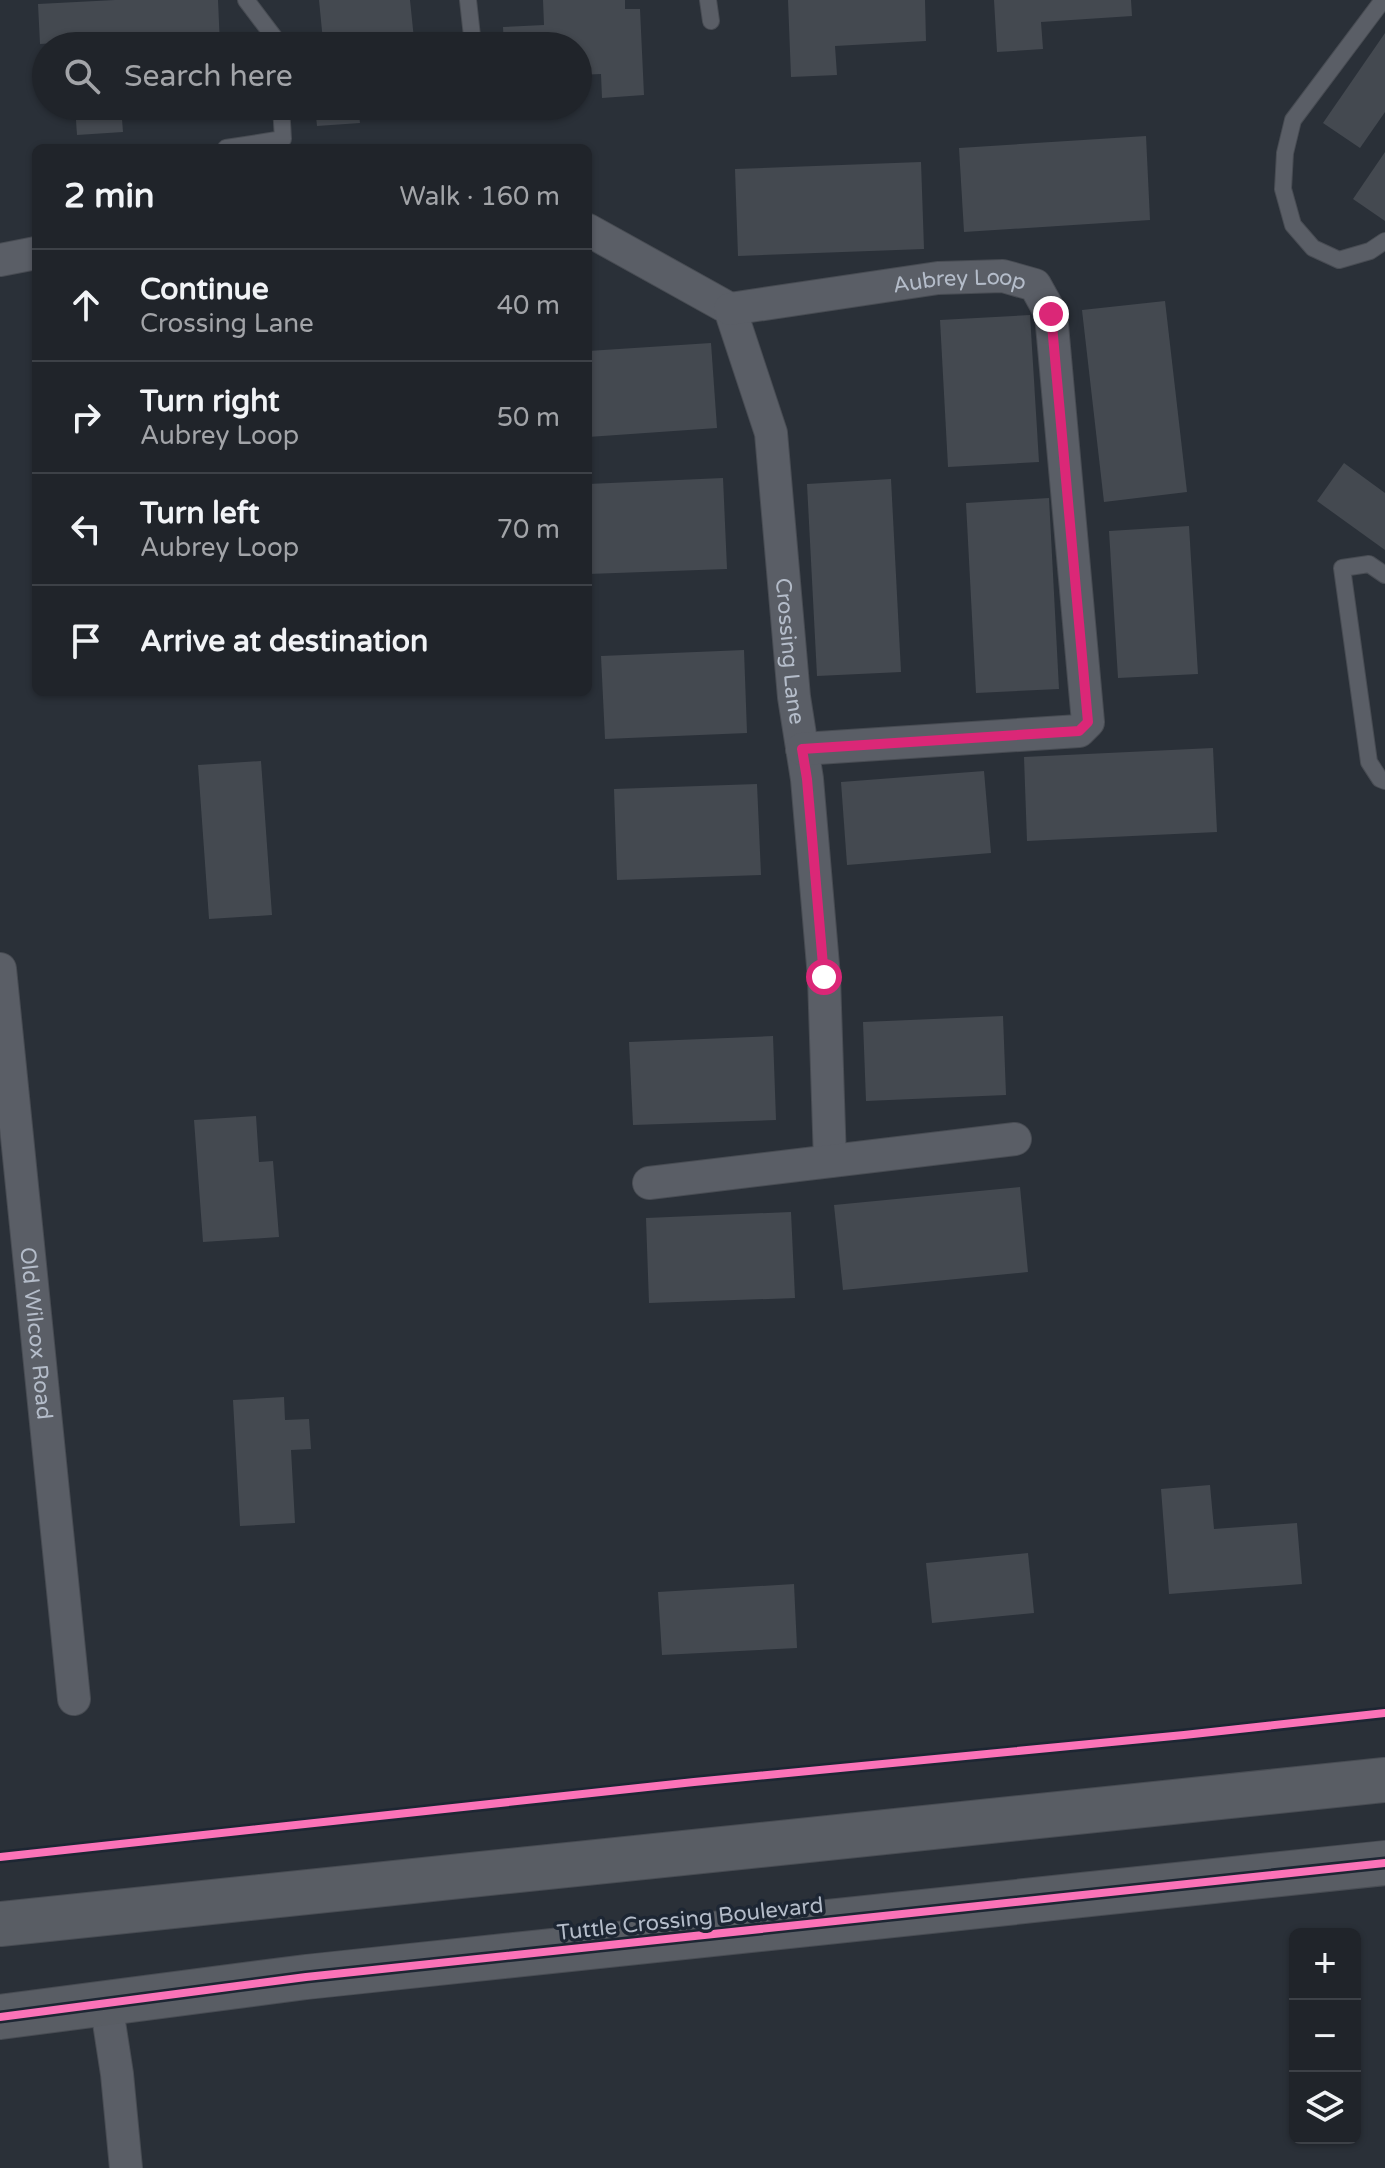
<!DOCTYPE html>
<meta charset="utf-8">
<style>
:root{--surface:#20242a;--page:#2d3036;--text:#f1f3f6;--muted:#a2a4a8;--line:#3d4147}
body{margin:0;font-family:"Varela Round",sans-serif;background:var(--page);color:var(--text)}
.controls{position:absolute;right:24px;bottom:24px;display:grid;overflow:hidden;border-radius:12px;box-shadow:0 2px 6px #0004}
.controls button{width:72px;height:72px;display:grid;place-items:center;padding:0;border:0;border-bottom:2px solid var(--line);background:var(--surface);color:var(--text);font:40px sans-serif}
.stop{position:absolute;width:24px;height:24px;margin:-18px;border:6px solid #db2777;border-radius:50%;background:#fff}
.stop.end{background:#db2777;border-color:#fff;box-shadow:0 2px 8px #0008}
.list{margin:0;padding:0;list-style:none}
h2{display:flex;justify-content:space-between;align-items:center;height:104px;margin:0;padding:0 32px;font-size:34px}
h2 small{font-size:26px;font-weight:400;color:var(--muted)}
.list li{display:grid;grid-template-columns:52px 1fr auto;gap:24px;align-items:center;box-sizing:border-box;height:112px;padding:0 32px;border-top:2px solid var(--line)}
.list b{display:block;font-size:30px;white-space:nowrap}
.list p{margin:0;font-size:26px;white-space:nowrap;color:var(--muted)}
.list em{font-size:26px;font-style:normal;color:var(--muted)}
.icon{flex:none;width:44px;height:44px;fill:none;stroke:currentColor;stroke-width:2;stroke-linecap:round;stroke-linejoin:round}
.map{position:relative;flex:none;width:1385px;height:2168px;overflow:hidden}
.search{position:absolute;background:var(--surface);box-shadow:0 2px 6px #0004;left:32px;top:32px;width:560px;height:88px;display:flex;align-items:center;gap:20px;box-sizing:border-box;padding:0 28px;border-radius:44px;color:var(--muted);font-size:30px}
.panel{position:absolute;background:var(--surface);box-shadow:0 2px 6px #0004;left:32px;top:144px;width:560px;height:552px;border-radius:12px}
.map>svg:first-child{display:block}
</style>
<div class="map">
<svg width="1385" height="2168" viewBox="0 0 1385 2168">
<rect width="100%" height="100%" fill="#2a3038"/>
<g fill="#444950">
<polygon points="115,0 218,0 220,46 72,46 72,42 40,44 38,4"/>
<polygon points="319,0 410,0 414,39 446,36 447,46 310,46 310,43 323,41"/>
<polygon points="543,0 625,0 625,9 640,9 644,95 602,98 601,74 578,75 578,46 504,46 503,27 544,25"/>
<polygon points="788,0 925,0 926,41 835,46 837,75 791,77"/>
<polygon points="994,0 1131,0 1132,16 1041,22 1043,49 997,52"/>
<polygon points="1385,33 1385,112 1360,148 1323,123"/>
<polygon points="75,106 121,106 123,132 77,135"/>
<polygon points="315,106 358,106 360,123 317,126"/>
<polygon points="1146,136 1150,220 964,232 959,148"/>
<polygon points="1385,152 1385,221 1353,199"/>
<polygon points="921,162 924,249 738,256 735,169"/>
<polygon points="1165,301 1187,492 1104,502 1082,310"/>
<polygon points="1030,315 1039,462 948,467 940,320"/>
<polygon points="711,343 717,428 588,437 588,351"/>
<polygon points="1344,463 1385,493 1385,550 1317,501"/>
<polygon points="723,478 727,569 588,574 588,484"/>
<polygon points="891,479 901,672 817,676 807,484"/>
<polygon points="1049,498 1059,689 976,693 966,503"/>
<polygon points="1189,526 1198,674 1118,678 1109,531"/>
<polygon points="744,650 747,733 605,739 601,656"/>
<polygon points="1213,748 1217,832 1027,841 1024,757"/>
<polygon points="261,761 272,915 209,919 198,765"/>
<polygon points="984,771 991,853 847,865 841,782"/>
<polygon points="757,784 761,875 617,880 614,789"/>
<polygon points="1003,1016 1006,1095 866,1101 863,1022"/>
<polygon points="773,1036 776,1120 633,1125 629,1042"/>
<polygon points="256,1116 259,1162 273,1161 279,1237 203,1242 194,1120"/>
<polygon points="1020,1187 1028,1272 843,1290 834,1205"/>
<polygon points="791,1212 795,1298 649,1303 646,1218"/>
<polygon points="284,1397 285,1420 309,1419 311,1449 291,1450 295,1523 240,1526 233,1400"/>
<polygon points="1210,1485 1214,1529 1297,1523 1302,1584 1169,1594 1161,1489"/>
<polygon points="1028,1553 1034,1613 932,1623 926,1563"/>
<polygon points="794,1584 797,1648 662,1655 658,1592"/>
</g>
<g fill="none" stroke-linecap="round" stroke-linejoin="round">
<g stroke="#484c53" stroke-width="18">
<g id="lane">
<polyline points="246,0 277,41 277,46"/>
<polyline points="468,0 472,36"/>
<polyline points="708,0 711,21"/>
<polyline points="1383,0 1293,120 1285,153 1283,189 1293,225 1313,248 1339,260 1370,251 1385,241"/>
<polyline points="226,148 283,139 281,106"/>
<polyline points="1385,575 1369,564 1342,568 1369,762 1380,779 1385,781"/>
</g>
</g>
<g stroke="#484c53" stroke-width="34">
<g id="street">
<path id="s1" d="M588 230 730 309 771 433 794 697 807 779 824 977 830 1161"/>
<polyline points="0,260 36,253"/>
<path id="s2" d="M730 309 938 278 1003 276 1035 285 1051 314 1088 722 1079 731 802 749"/>
<path id="s3" d="M0 969 74 1699"/>
<polyline points="649,1183 1015,1139"/>
<polyline points="106,2003 117,2074 126,2168"/>
</g>
</g>
<g stroke="#484c53" stroke-width="46">
<g id="secondary">
<polyline points="0,1924 1385,1780"/>
<polyline points="0,2017 306,1977 1385,1863"/>
</g>
</g>
<use href="#lane" stroke="#5a5e66" stroke-width="16"/>
<use href="#street" stroke="#5a5e66" stroke-width="32"/>
<use href="#secondary" stroke="#595d64" stroke-width="44"/>
<g stroke="#1d2633" stroke-width="13">
<g id="cycleway">
<polyline points="0,1857 694,1782 1184,1735 1385,1713"/>
<polyline points="0,2017 306,1977 1385,1863"/>
</g>
</g>
<use href="#cycleway" stroke="#fb73b8" stroke-width="8"/>
</g>
<g fill="none" stroke-linecap="round" stroke-linejoin="round">
<polyline stroke="#db2777" stroke-width="10" points="824,977 807,779 802,749 1079,731 1088,722 1051,314"/>
</g>
<g text-anchor="middle" stroke-width="7" stroke-linejoin="round" paint-order="stroke">
<g font-size="22" fill="#b4bcc9" stroke="#1d2633">
<text dy="8" stroke="none"><textPath href="#s2" startOffset="232">Aubrey Loop</textPath></text>
<text dy="8" stroke="none"><textPath href="#s1" startOffset="512">Crossing Lane</textPath></text>
<text dy="8" stroke="none"><textPath href="#s3" startOffset="366">Old Wilcox Road</textPath></text>
<text transform="translate(690 1918) rotate(-6)" y="8">Tuttle Crossing Boulevard</text>
</g>
</g>
</svg>
<div class="controls">
<button>+</button>
<button>−</button>
<button><svg class="icon" aria-label="layers" viewBox="0 0 24 24"><path d="M12 4l9 5-9 5-9-5zM3 14l9 5 9-5"/></svg></button>
</div>
<div class="stop" style="left:824px;top:977px"></div>
<div class="stop end" style="left:1051px;top:314px"></div>
<div class="search"><svg class="icon" aria-label="search" viewBox="0 0 24 24"><circle cx="10" cy="10" r="6"/><path d="M15 15l6 6"/></svg>Search here</div>
<section class="panel">
<h2>2 min<small>Walk · 160 m</small></h2>
<ul class="list">
<li><svg class="icon" aria-label="ahead" viewBox="0 0 24 24"><path d="M12 20V5M6 11l6-6 6 6"/></svg><div><b>Continue</b><p>Crossing Lane</p></div><em>40 m</em></li>
<li><svg class="icon" aria-label="right" viewBox="0 0 24 24"><path d="M7 20v-9h11M14 6l5 5-5 5"/></svg><div><b>Turn right</b><p>Aubrey Loop</p></div><em>50 m</em></li>
<li><svg class="icon" aria-label="left" viewBox="0 0 24 24"><path d="M17 20v-9H6M10 6l-5 5 5 5"/></svg><div><b>Turn left</b><p>Aubrey Loop</p></div><em>70 m</em></li>
<li><svg class="icon" aria-label="arrive" viewBox="0 0 24 24"><path d="M6 21V4h12l-3 4 3 4H6"/></svg><div><b>Arrive at destination</b></div></li>
</ul>
</section>
</div>
